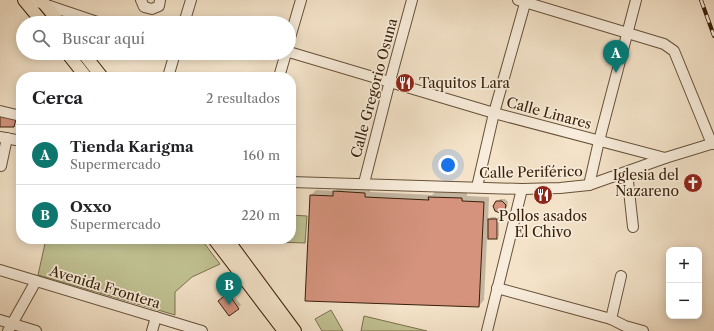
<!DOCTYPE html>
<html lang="es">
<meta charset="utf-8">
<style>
:root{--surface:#fff;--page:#f2f2f2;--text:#202124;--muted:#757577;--line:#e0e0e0;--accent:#0f766e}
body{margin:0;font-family:"Libre Caslon Text",serif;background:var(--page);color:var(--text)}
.controls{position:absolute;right:12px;bottom:12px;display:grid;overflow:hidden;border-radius:8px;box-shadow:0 2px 10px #0003}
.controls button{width:36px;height:36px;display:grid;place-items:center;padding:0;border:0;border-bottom:1px solid var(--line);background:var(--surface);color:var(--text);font:20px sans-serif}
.you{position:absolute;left:448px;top:165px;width:14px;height:14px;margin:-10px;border:3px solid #fff;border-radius:50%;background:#1a73e8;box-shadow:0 0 0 6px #1a73e833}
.badge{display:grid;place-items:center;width:26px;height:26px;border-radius:50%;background:var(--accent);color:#fff;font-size:13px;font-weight:700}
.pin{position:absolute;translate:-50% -33px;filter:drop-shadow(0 1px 2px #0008)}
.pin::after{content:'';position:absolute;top:21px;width:14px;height:12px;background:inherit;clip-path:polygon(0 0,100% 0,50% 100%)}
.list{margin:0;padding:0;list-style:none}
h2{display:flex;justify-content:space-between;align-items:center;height:52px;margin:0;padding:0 16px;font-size:17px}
h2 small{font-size:13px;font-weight:400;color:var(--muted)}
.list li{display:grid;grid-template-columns:26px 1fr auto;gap:12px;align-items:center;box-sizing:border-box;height:60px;padding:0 16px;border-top:1px solid var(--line)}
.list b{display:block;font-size:15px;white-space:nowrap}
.list p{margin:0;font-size:13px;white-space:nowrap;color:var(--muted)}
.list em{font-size:13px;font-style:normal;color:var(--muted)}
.icon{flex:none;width:22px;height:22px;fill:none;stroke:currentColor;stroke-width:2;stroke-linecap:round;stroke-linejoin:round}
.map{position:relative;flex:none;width:714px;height:331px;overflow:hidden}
.search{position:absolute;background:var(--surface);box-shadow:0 2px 10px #0003;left:16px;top:16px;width:280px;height:44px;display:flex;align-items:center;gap:10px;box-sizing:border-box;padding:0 14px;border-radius:22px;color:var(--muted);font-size:15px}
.panel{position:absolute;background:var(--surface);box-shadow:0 2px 10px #0003;left:16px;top:72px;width:280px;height:172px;border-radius:16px}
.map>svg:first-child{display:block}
</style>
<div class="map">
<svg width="714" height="331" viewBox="0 0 714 331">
<rect width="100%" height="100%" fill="#f4e3c9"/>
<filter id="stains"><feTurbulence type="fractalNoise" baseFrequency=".005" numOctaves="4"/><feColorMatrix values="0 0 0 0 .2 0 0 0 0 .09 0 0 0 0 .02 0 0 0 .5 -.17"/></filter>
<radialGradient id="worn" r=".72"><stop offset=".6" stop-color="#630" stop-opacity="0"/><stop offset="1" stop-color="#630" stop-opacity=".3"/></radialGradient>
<g fill="#c1c293" stroke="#7c714e">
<polygon points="291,215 307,216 305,243 278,242 268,239 291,239"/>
<polygon points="46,239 201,239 220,264 192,277 175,292 175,315 38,275"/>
<polygon points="331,310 343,331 322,331 315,319"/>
<polygon points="364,316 427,331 361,331"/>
</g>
<g fill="#0003">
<polygon points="340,186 370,187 370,192 432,195 435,192 467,193 467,196 489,197 488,221 491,217 496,217 496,237 498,237 497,238 487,238 484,300 479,306 311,195 316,190 335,191"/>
<polygon points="500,199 505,199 508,202 507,207 504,210 497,202"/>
<polygon points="498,217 499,217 499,236 498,237"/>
<polygon points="231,292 241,305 230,315 222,298"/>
</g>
<g fill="#d5937e" stroke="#382009">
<polygon points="0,115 16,119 14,127 0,127"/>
<polygon points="333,191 365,193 365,197 429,200 428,197 462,198 462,201 484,202 479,307 305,301 310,195 333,196"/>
<polygon points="496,201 502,201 506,205 505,210 500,213 495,211 493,206"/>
<rect x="488" y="219" width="9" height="20"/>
<polygon points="228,293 239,309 229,316 218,301"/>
</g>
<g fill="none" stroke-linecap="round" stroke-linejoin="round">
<g stroke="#675139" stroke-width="12">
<g id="minor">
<polyline points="32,0 100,23"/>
<polyline points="141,0 144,7 152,9 159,6 160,0"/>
<polyline points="518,0 664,44 674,51 712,144"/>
<polyline points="184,23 191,0"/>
<polyline points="289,41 301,0"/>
<polyline points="289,52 494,113 665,158"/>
<polyline points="168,77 175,53"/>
<polyline points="279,77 286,53"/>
<polyline points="0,111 21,116"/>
<polyline points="0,137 21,141"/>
<polyline points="1,166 7,138"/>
<polyline points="627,172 633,227"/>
<polyline points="291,182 522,189 560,188 589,185 665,158 714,143"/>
<polyline points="364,183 390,81 412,0"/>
<polyline points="589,185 599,141 636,0"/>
<polyline points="477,187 494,113 526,0"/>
<polyline points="0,270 202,331"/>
<polyline points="497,288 611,319 625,326 643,331"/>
<polyline points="611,319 621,276"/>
<polyline points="0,320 36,331"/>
<polyline points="8,331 36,281"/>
<polyline points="152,331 156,317"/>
<polyline points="487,331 522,189"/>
</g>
</g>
<g stroke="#382009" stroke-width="14">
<g id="major">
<polyline points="24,0 43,23"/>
<polyline points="41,0 60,23"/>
<polyline points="67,53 86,77"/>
<polyline points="83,53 102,77"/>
<polyline points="214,239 284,331"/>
<polyline points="227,239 295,331"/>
</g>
</g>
<use href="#minor" stroke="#f8eddc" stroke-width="10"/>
<use href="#major" stroke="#f4e3c9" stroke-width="12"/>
<g stroke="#382009" stroke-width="4">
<polyline id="rail" points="701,0 714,36"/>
</g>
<use href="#rail" stroke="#f8eddc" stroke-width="2.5" stroke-dasharray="8" stroke-linecap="butt"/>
</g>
<defs>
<g id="restaurant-disc" transform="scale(1)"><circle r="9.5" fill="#8f2418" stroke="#f8eddc"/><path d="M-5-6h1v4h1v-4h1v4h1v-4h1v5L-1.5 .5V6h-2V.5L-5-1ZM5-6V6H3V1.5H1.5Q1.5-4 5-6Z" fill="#fff"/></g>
<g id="church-disc" transform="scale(1)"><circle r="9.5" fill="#8f2418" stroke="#f8eddc"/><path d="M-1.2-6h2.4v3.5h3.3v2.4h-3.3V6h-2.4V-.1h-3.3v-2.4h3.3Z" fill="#fff"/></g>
</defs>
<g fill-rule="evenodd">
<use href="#restaurant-disc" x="405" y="83"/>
<use href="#church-disc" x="693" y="183"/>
<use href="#restaurant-disc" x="543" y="195"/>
</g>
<g text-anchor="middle" stroke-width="3.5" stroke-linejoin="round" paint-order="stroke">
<g font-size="14" fill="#382009" stroke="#f8eddc" text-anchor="start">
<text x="419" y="88">Taquitos Lara</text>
<text x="679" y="180" text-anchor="end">Iglesia del<tspan x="679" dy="16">Nazareno</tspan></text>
<text x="543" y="221" text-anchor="middle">Pollos asados<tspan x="543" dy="16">El Chivo</tspan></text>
</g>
<g font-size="14" fill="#382009" stroke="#f8eddc">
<text transform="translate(374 88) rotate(-75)" y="5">Calle Gregorio Osuna</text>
<text transform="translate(549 113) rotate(15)" y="5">Calle Linares</text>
<text transform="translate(531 172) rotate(-1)" y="5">Calle Periférico</text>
<text transform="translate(105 287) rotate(17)" y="5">Avenida Frontera</text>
</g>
</g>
<rect width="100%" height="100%" filter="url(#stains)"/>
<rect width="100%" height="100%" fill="url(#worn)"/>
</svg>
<div class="controls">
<button>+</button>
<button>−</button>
</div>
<div class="you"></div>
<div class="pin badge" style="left:616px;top:73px">A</div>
<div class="pin badge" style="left:229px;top:305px">B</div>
<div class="search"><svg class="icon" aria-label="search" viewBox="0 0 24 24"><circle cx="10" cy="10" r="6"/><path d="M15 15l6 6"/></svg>Buscar aquí</div>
<section class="panel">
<h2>Cerca<small>2 resultados</small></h2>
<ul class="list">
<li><span class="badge">A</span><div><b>Tienda Karigma</b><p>Supermercado</p></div><em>160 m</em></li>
<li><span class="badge">B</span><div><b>Oxxo</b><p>Supermercado</p></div><em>220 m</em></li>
</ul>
</section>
</div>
